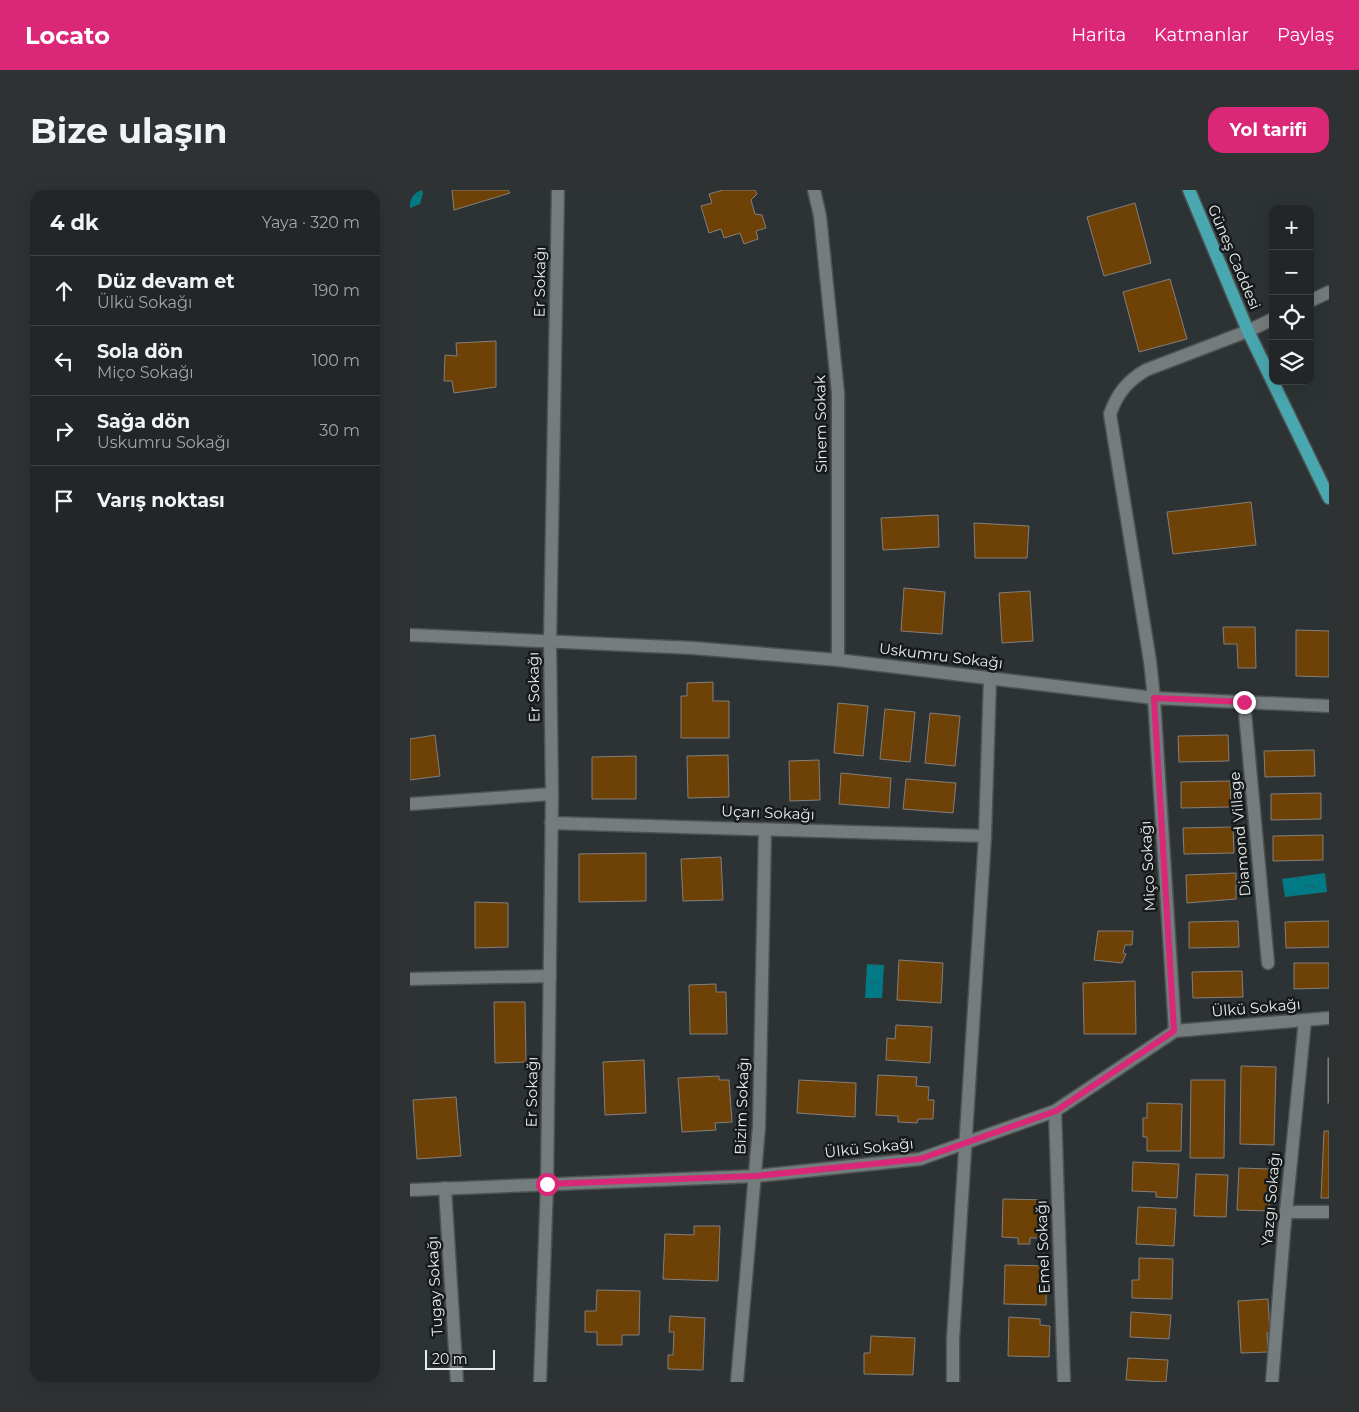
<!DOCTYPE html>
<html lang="tr">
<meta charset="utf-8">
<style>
:root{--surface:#222627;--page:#2e3233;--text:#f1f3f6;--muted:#a2a5a7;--line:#3f4344;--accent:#db2777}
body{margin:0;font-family:Montserrat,sans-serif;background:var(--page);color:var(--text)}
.controls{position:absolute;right:15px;top:15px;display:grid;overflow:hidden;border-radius:10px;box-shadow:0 5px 20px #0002}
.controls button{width:45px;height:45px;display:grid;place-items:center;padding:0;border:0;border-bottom:1px solid var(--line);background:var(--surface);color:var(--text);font:25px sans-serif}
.scale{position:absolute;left:15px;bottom:12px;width:70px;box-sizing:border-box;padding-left:5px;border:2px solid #e7ebec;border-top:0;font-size:14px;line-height:18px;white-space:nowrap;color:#e7ebec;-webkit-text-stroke:4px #171a1a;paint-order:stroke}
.stop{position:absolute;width:15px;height:15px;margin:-11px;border:4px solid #db2777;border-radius:50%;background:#fff}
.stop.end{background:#db2777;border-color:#fff;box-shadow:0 1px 5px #0008}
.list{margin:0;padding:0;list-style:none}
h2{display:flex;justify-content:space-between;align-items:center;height:65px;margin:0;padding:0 20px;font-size:21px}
h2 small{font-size:16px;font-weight:400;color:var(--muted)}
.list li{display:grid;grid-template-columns:32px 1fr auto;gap:15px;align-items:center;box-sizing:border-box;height:70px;padding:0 20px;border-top:1px solid var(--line)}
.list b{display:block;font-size:19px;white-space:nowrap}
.list p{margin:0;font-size:16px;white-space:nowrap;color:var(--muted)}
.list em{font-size:16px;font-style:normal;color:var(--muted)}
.icon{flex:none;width:28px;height:28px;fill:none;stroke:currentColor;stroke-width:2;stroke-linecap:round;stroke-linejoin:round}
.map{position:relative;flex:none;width:919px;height:1192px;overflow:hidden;border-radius:15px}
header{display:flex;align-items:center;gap:30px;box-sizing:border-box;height:70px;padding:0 25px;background:var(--accent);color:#fff}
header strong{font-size:24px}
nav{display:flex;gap:28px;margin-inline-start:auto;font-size:18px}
.intro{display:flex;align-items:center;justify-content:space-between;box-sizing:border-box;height:120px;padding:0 30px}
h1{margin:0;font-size:35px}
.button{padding:12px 22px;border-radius:15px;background:var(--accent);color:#fff;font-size:18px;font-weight:700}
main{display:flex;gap:30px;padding:0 30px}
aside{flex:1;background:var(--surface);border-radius:15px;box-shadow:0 5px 20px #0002}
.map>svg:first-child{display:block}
</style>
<header>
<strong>Locato</strong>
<nav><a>Harita</a><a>Katmanlar</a><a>Paylaş</a></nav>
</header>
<div class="intro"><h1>Bize ulaşın</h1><a class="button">Yol tarifi</a></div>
<main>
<aside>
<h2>4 dk<small>Yaya · 320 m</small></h2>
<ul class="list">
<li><svg class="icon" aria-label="ahead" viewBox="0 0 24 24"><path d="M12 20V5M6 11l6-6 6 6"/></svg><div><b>Düz devam et</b><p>Ülkü Sokağı</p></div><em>190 m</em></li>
<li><svg class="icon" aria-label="left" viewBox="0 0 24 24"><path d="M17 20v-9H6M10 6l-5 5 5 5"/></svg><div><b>Sola dön</b><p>Miço Sokağı</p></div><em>100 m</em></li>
<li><svg class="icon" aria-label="right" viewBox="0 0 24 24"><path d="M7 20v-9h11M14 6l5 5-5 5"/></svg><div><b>Sağa dön</b><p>Uskumru Sokağı</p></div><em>30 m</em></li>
<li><svg class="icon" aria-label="arrive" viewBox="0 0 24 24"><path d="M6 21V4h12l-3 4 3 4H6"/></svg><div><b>Varış noktası</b></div></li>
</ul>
</aside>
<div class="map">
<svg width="919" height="1192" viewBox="0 0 919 1192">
<defs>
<pattern id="water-ripples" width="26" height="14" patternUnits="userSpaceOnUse" patternTransform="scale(1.25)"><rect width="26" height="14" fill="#007a84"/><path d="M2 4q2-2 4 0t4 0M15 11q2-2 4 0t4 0" fill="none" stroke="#1f6369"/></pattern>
</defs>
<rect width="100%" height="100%" fill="#2d3334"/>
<g fill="url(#water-ripples)">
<polygon points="0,0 12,0 13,3 10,14 0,18"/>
<polygon points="915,683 917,702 875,707 872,689"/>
<polygon points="457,774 474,775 472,808 455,808"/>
</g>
<g fill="#6e4106" stroke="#837f7a">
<polygon points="42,0 98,0 100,3 44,20"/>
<polygon points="313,0 345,0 347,4 341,10 345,24 352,25 356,38 346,41 348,49 334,54 330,43 314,48 311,39 299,43 291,16 302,13 299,4"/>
<polygon points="725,13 741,73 694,86 677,27"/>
<polygon points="760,89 777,149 729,162 713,102"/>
<polygon points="86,151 86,197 44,203 42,191 34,191 35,165 47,166 46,153"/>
<polygon points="841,312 846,355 763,364 757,322"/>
<polygon points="528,325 529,357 473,360 471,328"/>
<polygon points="564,333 619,336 617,368 565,368"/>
<polygon points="494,398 535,402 532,444 491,441"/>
<polygon points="620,401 623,451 592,453 589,403"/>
<polygon points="813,437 845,437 846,478 828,478 827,454 814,454"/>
<polygon points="886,440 919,441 919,487 886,486"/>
<polygon points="303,492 303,511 319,511 319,548 271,548 271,506 277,506 277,493"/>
<polygon points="428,513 458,516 453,566 424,563"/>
<polygon points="475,519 505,522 500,572 470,569"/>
<polygon points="520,523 550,526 545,576 515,573"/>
<polygon points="25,545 30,586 0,590 0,549"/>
<polygon points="818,545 819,571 769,572 768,546"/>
<polygon points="904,560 905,586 855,587 854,561"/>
<polygon points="318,565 319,607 278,608 277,566"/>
<polygon points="226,566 226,609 182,609 182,567"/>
<polygon points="409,570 410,610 380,611 379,571"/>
<polygon points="431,583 481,588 479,618 429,614"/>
<polygon points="496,589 546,593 543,623 493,619"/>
<polygon points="820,591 821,617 771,618 771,592"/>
<polygon points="911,603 911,629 861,630 861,604"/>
<polygon points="823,637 824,663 774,664 773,638"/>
<polygon points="913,645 913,670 863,671 863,646"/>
<polygon points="236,663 236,711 169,712 169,664"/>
<polygon points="311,667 313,710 273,711 271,669"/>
<polygon points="826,683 826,709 777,713 776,685"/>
<polygon points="65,712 98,713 98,757 65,758"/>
<polygon points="828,731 829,757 779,758 779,732"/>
<polygon points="919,731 919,757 876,758 875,732"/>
<polygon points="688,741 723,741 722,755 715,755 713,763 716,764 712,773 684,770"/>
<polygon points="489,770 533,773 531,813 487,810"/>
<polygon points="884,773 919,773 919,798 884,799"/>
<polygon points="832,781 833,807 783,808 782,782"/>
<polygon points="725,791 726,844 674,844 673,793"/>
<polygon points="306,794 306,802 316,802 317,844 280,844 279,795"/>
<polygon points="84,812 115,812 116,872 85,873"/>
<polygon points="486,835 522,837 520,873 476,870 477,848 485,849"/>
<rect x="918" y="868" width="1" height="45"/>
<polygon points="234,870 236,923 195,925 193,872"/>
<polygon points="831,876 866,877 864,955 830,954"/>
<polygon points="468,885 507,887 506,896 519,897 518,910 524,910 523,929 508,929 507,933 488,932 488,926 466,925"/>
<polygon points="309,886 309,890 319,890 322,932 305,933 306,940 272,942 268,888"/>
<polygon points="389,890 446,893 445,927 387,923"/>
<polygon points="781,890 815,890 814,968 780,968"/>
<polygon points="46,907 51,966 7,969 3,910"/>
<polygon points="737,913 772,914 771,961 737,961 737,947 733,947 733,928 737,928"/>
<polygon points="914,941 919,941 919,1008 911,1008"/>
<polygon points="723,972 769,974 767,1008 746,1007 746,1002 722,1001"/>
<polygon points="829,978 861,979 859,1021 827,1020"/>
<polygon points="786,984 818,985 816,1027 784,1026"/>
<polygon points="593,1009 638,1010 637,1048 620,1048 620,1054 608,1054 608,1048 592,1047"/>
<polygon points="728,1017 766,1019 764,1056 726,1054"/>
<polygon points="284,1036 310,1036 308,1091 253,1089 255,1044 284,1045"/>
<polygon points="729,1068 763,1069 762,1109 722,1108 722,1090 729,1090"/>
<polygon points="595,1075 637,1076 636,1115 594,1114"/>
<polygon points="187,1100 230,1101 229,1145 212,1145 212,1155 187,1155 187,1142 175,1142 175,1121 186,1121"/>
<polygon points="858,1109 860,1143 857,1143 858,1162 831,1163 828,1111"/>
<polygon points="721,1122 761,1125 759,1149 720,1147"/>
<polygon points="260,1126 295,1128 293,1180 258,1179 258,1165 263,1165 264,1142 259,1142"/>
<polygon points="599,1127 630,1129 630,1135 640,1136 639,1167 598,1166"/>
<polygon points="461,1146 505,1148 503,1185 454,1184 454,1163 460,1163"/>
<polygon points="718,1168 758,1170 756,1192 716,1190"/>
</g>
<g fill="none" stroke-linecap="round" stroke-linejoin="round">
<g stroke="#4c5151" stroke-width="15">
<g id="minor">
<polyline points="404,0 410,26 428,203 428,470"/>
<polyline points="900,111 919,102"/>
<polyline points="0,445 283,458 428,470 744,508 919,516"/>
<polyline points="834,512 858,773"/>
<polyline points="0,614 142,604"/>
<polyline points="141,633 575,646"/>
<polyline points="0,789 140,786"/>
<path d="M765 841 744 508 740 471 700 224C707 204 717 191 736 180L838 141 863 129"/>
<polyline points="645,921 654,1192"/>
<polyline points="35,998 47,1192"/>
<polyline points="0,1000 346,986 510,969 645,921 765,841 919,828"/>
<polyline points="876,1022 919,1022"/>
<polyline points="130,1192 137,994 142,604 140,452 148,0"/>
<polyline points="327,1192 349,937 355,640"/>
<polyline points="543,1192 543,1149 575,646 580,488"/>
<polyline points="862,1192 874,1042 895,830"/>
</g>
</g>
<g stroke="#4c5151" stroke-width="15">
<polyline id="major" points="779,0 838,141 919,308"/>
</g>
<use href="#minor" stroke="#757c7d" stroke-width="12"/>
<use href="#major" stroke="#49a7af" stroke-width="12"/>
</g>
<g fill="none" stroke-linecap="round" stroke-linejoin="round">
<polyline stroke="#db2777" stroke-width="6" points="137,994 346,986 510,969 646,921 764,841 744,508 834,512"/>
</g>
<g text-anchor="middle" stroke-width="5" stroke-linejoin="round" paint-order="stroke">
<g font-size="15" fill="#e7ebec" stroke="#171a1a">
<text transform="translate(824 67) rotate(67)" y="5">Güneş Caddesi</text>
<text transform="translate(130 92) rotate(-89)" y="5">Er Sokağı</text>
<text transform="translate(411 234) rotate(-91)" y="5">Sinem Sokak</text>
<text transform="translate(531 466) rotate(7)" y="5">Uskumru Sokağı</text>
<text transform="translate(124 497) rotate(-91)" y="5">Er Sokağı</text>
<text transform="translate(358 623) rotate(2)" y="5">Uçarı Sokağı</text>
<text transform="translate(830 644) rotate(-95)" y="5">Diamond Village</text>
<text transform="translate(738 676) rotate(-93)" y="5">Miço Sokağı</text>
<text transform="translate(846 818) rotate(-5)" y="5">Ülkü Sokağı</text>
<text transform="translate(122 902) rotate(-89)" y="5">Er Sokağı</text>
<text transform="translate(332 916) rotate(-88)" y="5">Bizim Sokağı</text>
<text transform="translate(459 958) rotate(-6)" y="5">Ülkü Sokağı</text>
<text transform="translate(861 1009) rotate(-85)" y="5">Yazgı Sokağı</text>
<text transform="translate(633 1057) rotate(-92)" y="5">Emel Sokağı</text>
<text transform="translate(25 1096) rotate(-93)" y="5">Tugay Sokağı</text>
</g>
</g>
</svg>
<div class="controls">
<button>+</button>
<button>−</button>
<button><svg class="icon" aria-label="locate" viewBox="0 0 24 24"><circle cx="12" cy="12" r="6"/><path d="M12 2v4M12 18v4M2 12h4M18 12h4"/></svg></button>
<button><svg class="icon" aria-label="layers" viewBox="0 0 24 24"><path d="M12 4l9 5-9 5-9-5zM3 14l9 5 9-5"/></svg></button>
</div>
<div class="scale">20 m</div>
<div class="stop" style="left:137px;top:994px"></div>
<div class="stop end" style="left:834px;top:512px"></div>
</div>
</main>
